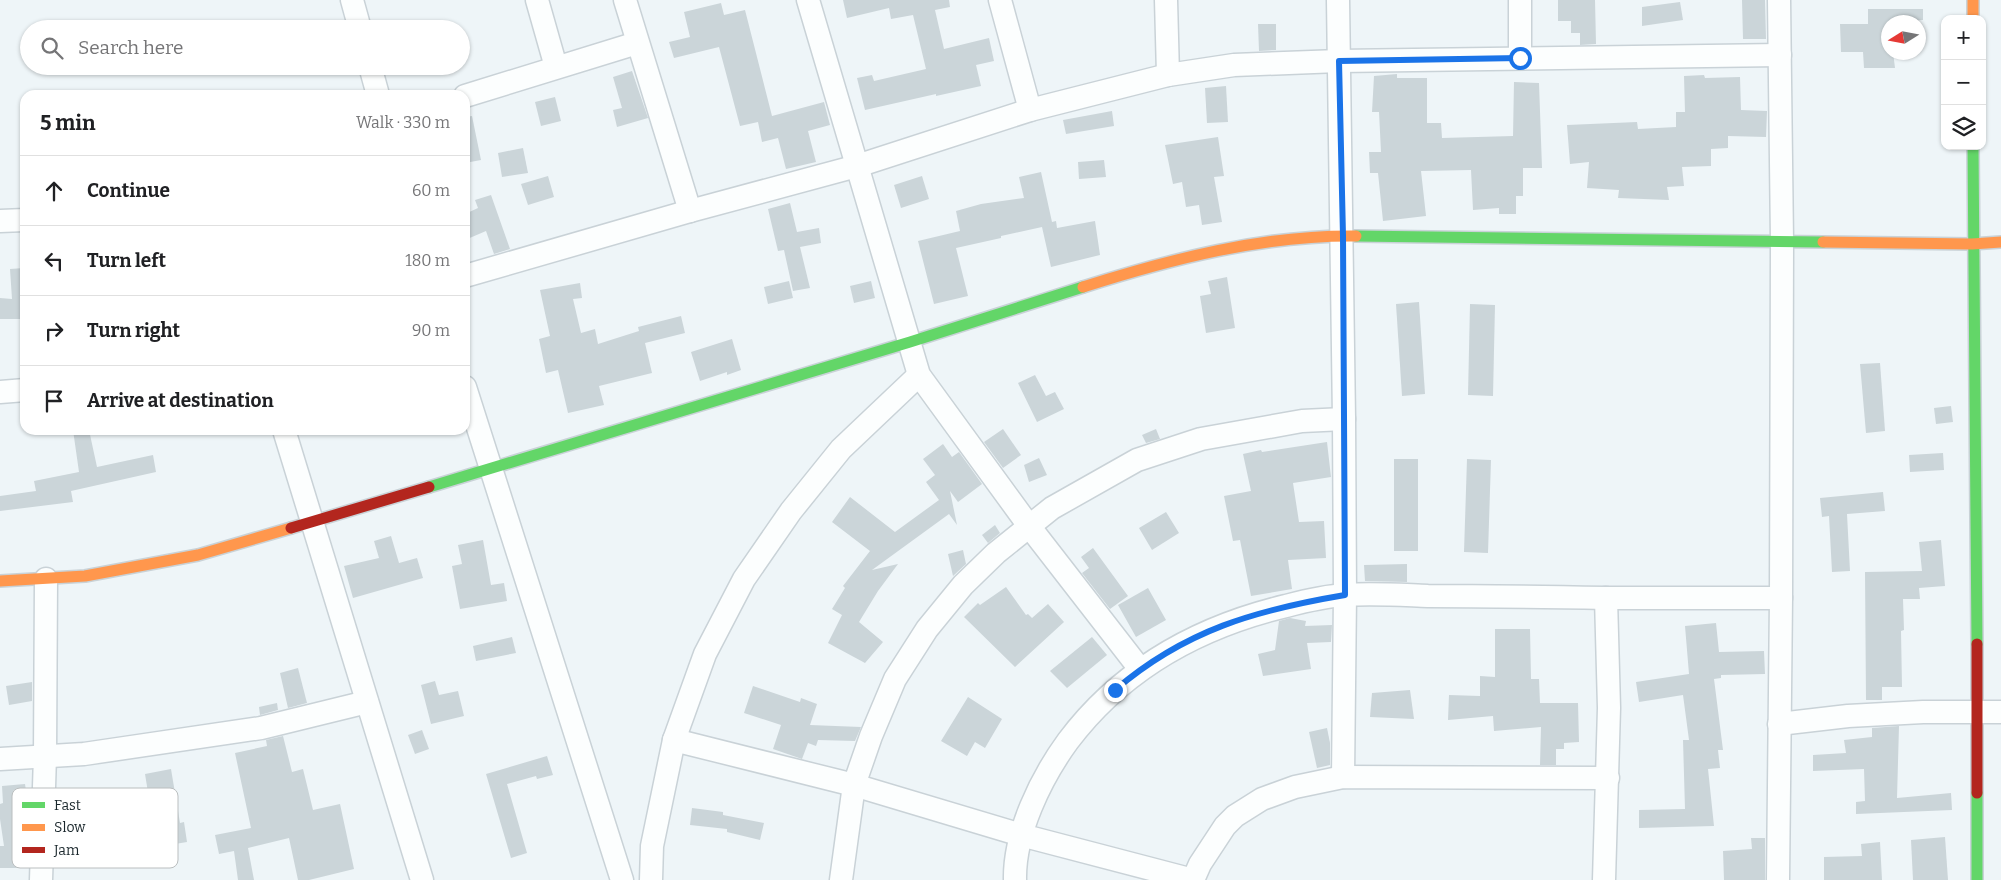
<!DOCTYPE html>
<meta charset="utf-8">
<style>
:root{--surface:#fff;--page:#f6f6f6;--text:#202124;--muted:#757577;--line:#e0e0e0}
body{margin:0;font-family:Bitter,serif;background:var(--page);color:var(--text)}
.controls{position:absolute;right:15px;top:15px;display:grid;overflow:hidden;border-radius:10px;box-shadow:0 1px 4px #0004}
.controls button{width:45px;height:45px;display:grid;place-items:center;padding:0;border:0;border-bottom:1px solid var(--line);background:var(--surface);color:var(--text);font:25px sans-serif}
.compass{position:absolute;left:1881px;top:15px;width:45px;height:45px;border-radius:50%;background:var(--surface);box-shadow:0 1px 4px #0004;rotate:259deg}
.stop{position:absolute;width:15px;height:15px;margin:-11px;border:4px solid #1a73e8;border-radius:50%;background:#fff}
.stop.end{background:#1a73e8;border-color:#fff;box-shadow:0 1px 5px #0008}
.list{margin:0;padding:0;list-style:none}
h2{display:flex;justify-content:space-between;align-items:center;height:65px;margin:0;padding:0 20px;font-size:21px}
h2 small{font-size:16px;font-weight:400;color:var(--muted)}
.list li{display:grid;grid-template-columns:32px 1fr auto;gap:15px;align-items:center;box-sizing:border-box;height:70px;padding:0 20px;border-top:1px solid var(--line)}
.list b{display:block;font-size:19px;white-space:nowrap}
.list em{font-size:16px;font-style:normal;color:var(--muted)}
.icon{flex:none;width:28px;height:28px;fill:none;stroke:currentColor;stroke-width:2;stroke-linecap:round;stroke-linejoin:round}
.map{position:relative;flex:none;width:2001px;height:880px;overflow:hidden}
.search{position:absolute;background:var(--surface);box-shadow:0 1px 4px #0004;left:20px;top:20px;width:450px;height:55px;display:flex;align-items:center;gap:12px;box-sizing:border-box;padding:0 18px;border-radius:28px;color:var(--muted);font-size:19px}
.panel{position:absolute;background:var(--surface);box-shadow:0 1px 4px #0004;left:20px;top:90px;width:450px;height:345px;border-radius:15px}
.map>svg:first-child{display:block}
</style>
<div class="map">
<svg width="2001" height="880" viewBox="0 0 2001 880">
<rect width="100%" height="100%" fill="#eef5f8"/>
<g fill="#cbd5d9">
<polygon points="843,0 949,0 950,7 935,10 944,49 989,38 994,61 976,65 981,86 936,96 936,94 865,110 857,78 872,75 874,81 926,69 913,15 891,19 889,8 847,18"/>
<polygon points="1558,0 1595,0 1596,44 1580,45 1580,33 1571,33 1571,21 1558,21"/>
<polygon points="1742,0 1765,0 1766,39 1743,39"/>
<polygon points="1680,2 1683,20 1642,26 1642,7"/>
<polygon points="721,3 724,15 745,10 772,116 824,102 830,125 808,131 816,162 786,169 778,138 762,142 758,122 740,126 719,47 674,58 669,42 690,37 684,12"/>
<polygon points="1868,9 1923,9 1923,20 1888,22 1888,52 1893,52 1895,68 1864,68 1863,52 1841,52 1840,24 1868,24"/>
<polygon points="1258,24 1276,24 1276,50 1259,51"/>
<polygon points="632,71 648,118 617,127 613,110 622,108 613,77"/>
<polygon points="1397,74 1397,78 1427,78 1427,123 1441,123 1442,138 1513,136 1514,82 1539,83 1542,168 1523,168 1523,196 1516,196 1516,214 1499,214 1499,208 1473,210 1471,170 1421,171 1426,216 1383,221 1378,173 1370,173 1369,152 1381,152 1379,112 1372,112 1374,76"/>
<polygon points="1704,75 1705,78 1740,77 1741,110 1767,111 1766,137 1728,136 1728,148 1711,149 1711,166 1682,167 1684,186 1667,187 1669,200 1618,198 1619,190 1587,188 1589,162 1570,164 1567,125 1637,122 1638,129 1676,127 1676,112 1685,112 1684,76"/>
<polygon points="1226,86 1228,122 1207,123 1205,88"/>
<polygon points="555,97 561,121 541,126 535,102"/>
<polygon points="1112,111 1114,126 1066,134 1063,120"/>
<polygon points="472,116 481,160 465,163 465,117"/>
<polygon points="1218,137 1224,176 1214,177 1222,222 1202,225 1199,205 1186,207 1182,182 1173,184 1165,145"/>
<polygon points="523,148 528,173 502,177 498,153"/>
<polygon points="1104,160 1106,177 1079,179 1078,162"/>
<polygon points="1041,172 1052,222 1056,221 1057,228 1095,221 1100,255 1051,267 1042,227 1001,236 1001,238 956,248 968,296 934,304 918,241 960,231 956,211 981,204 1024,198 1019,177"/>
<polygon points="548,176 554,197 528,205 521,184"/>
<polygon points="922,176 929,199 901,208 894,185"/>
<polygon points="491,195 510,249 494,254 486,231 465,240 465,214 478,208 475,200"/>
<polygon points="790,203 797,232 819,228 821,243 800,247 810,288 793,291 784,250 778,251 768,209"/>
<polygon points="24,268 25,319 0,319 0,298 12,299 10,269"/>
<polygon points="1227,277 1235,328 1206,333 1200,296 1211,294 1208,281"/>
<polygon points="789,281 793,298 768,304 764,287"/>
<polygon points="871,281 875,298 854,303 850,286"/>
<polygon points="580,283 582,298 573,299 581,333 595,329 598,344 639,331 638,327 681,316 685,333 645,343 652,373 599,386 604,405 568,413 558,370 546,373 539,339 550,336 540,290"/>
<polygon points="1419,302 1425,394 1402,396 1396,304"/>
<polygon points="1470,304 1495,305 1493,396 1468,395"/>
<polygon points="732,339 741,370 727,375 727,372 700,381 691,352"/>
<polygon points="1880,363 1885,431 1866,433 1860,364"/>
<polygon points="1035,375 1046,396 1055,392 1064,409 1037,422 1018,383"/>
<polygon points="1951,406 1953,422 1936,424 1934,408"/>
<polygon points="1003,429 1021,455 1003,468 984,442"/>
<polygon points="1156,429 1160,439 1146,443 1142,435"/>
<polygon points="73,430 89,430 97,467 153,455 156,472 71,491 73,502 0,511 0,496 36,491 34,481 79,472"/>
<polygon points="1327,442 1331,477 1293,483 1299,522 1324,521 1326,558 1288,560 1292,589 1251,596 1240,540 1233,541 1224,496 1251,491 1243,454 1261,450 1262,452"/>
<polygon points="943,444 952,457 959,452 982,484 958,502 950,491 957,525 949,514 872,570 898,564 878,591 859,622 883,642 865,663 828,643 842,615 832,609 845,588 843,586 870,551 832,522 850,497 895,532 939,500 926,482 935,475 923,459"/>
<polygon points="1943,453 1944,470 1910,472 1909,455"/>
<polygon points="1039,458 1047,475 1029,482 1024,465"/>
<rect x="1394" y="459" width="24" height="92"/>
<polygon points="1467,459 1491,460 1488,553 1464,552"/>
<polygon points="1883,492 1885,511 1847,514 1850,571 1832,572 1829,516 1822,517 1820,498"/>
<polygon points="1166,512 1179,533 1152,550 1139,528"/>
<polygon points="995,525 1000,533 988,543 982,535"/>
<polygon points="391,536 399,563 417,558 423,578 353,598 344,566 379,558 374,541"/>
<polygon points="483,540 491,585 504,583 507,601 460,609 452,566 462,564 458,545"/>
<polygon points="1941,540 1945,586 1919,588 1920,599 1903,599 1904,630 1901,631 1902,687 1882,687 1882,700 1866,700 1865,572 1922,571 1919,542"/>
<polygon points="1093,548 1128,596 1110,609 1082,573 1089,568 1081,557"/>
<polygon points="963,550 966,564 953,576 948,554"/>
<polygon points="1407,564 1407,582 1365,581 1364,565"/>
<polygon points="1006,587 1026,615 1028,614 1032,618 1048,604 1064,622 1015,667 964,617 978,603 980,605"/>
<polygon points="1148,588 1166,620 1136,637 1118,605"/>
<polygon points="1290,618 1306,621 1305,626 1332,625 1331,642 1307,643 1311,669 1263,676 1258,654 1275,650 1279,621"/>
<polygon points="1716,623 1719,652 1764,651 1765,674 1721,675 1721,678 1714,679 1723,750 1718,750 1720,768 1708,769 1714,826 1639,828 1639,810 1685,809 1683,740 1689,740 1683,695 1639,702 1636,682 1689,674 1685,626"/>
<polygon points="1495,629 1530,629 1531,679 1539,679 1540,703 1578,703 1579,742 1564,743 1564,749 1556,749 1556,765 1540,765 1541,727 1494,731 1493,716 1448,720 1449,695 1480,696 1480,676 1495,677"/>
<polygon points="512,637 516,653 476,661 473,646"/>
<polygon points="1092,637 1107,655 1067,688 1050,671"/>
<polygon points="298,668 307,703 288,708 280,673"/>
<polygon points="435,681 439,695 458,691 464,716 431,724 421,685"/>
<polygon points="32,682 32,701 9,705 6,686"/>
<polygon points="753,686 800,702 801,698 817,704 810,725 861,727 855,741 818,740 816,746 808,743 802,759 773,749 781,725 744,713"/>
<polygon points="1410,690 1414,719 1370,717 1372,693"/>
<polygon points="968,697 1002,719 985,748 975,742 967,756 941,741"/>
<polygon points="277,703 278,710 260,715 259,707"/>
<polygon points="1899,726 1897,798 1951,793 1952,810 1856,814 1856,802 1865,801 1864,769 1813,771 1813,755 1846,753 1844,740 1872,737 1872,728"/>
<polygon points="1327,728 1330,743 1330,765 1317,768 1309,732"/>
<polygon points="422,730 429,749 415,754 408,735"/>
<polygon points="283,736 292,772 303,769 313,810 340,804 354,869 309,880 298,880 289,838 248,848 254,880 238,880 234,851 219,854 215,835 251,828 235,753 267,746 266,740"/>
<polygon points="547,756 553,775 537,779 536,776 507,784 527,853 511,858 486,774"/>
<polygon points="171,769 180,823 184,822 187,842 157,847 145,774"/>
<polygon points="25,784 30,817 28,868 0,868 0,846 4,846 0,819 0,804 3,803 2,786"/>
<polygon points="692,808 723,812 723,815 764,823 760,840 727,832 727,829 690,825"/>
<polygon points="1945,837 1948,880 1913,880 1911,840"/>
<polygon points="1751,838 1765,838 1765,880 1724,880 1723,851 1752,849"/>
<polygon points="1880,842 1882,880 1824,880 1824,857 1862,856 1861,844"/>
</g>
<g fill="none" stroke-linecap="round" stroke-linejoin="round">
<g stroke="#c9d2d7" stroke-width="25">
<g id="street">
<polyline points="352,0 360,29"/>
<polyline points="537,0 556,67"/>
<polyline points="625,0 690,211"/>
<polyline points="808,0 919,375 1029,526 1140,669"/>
<polyline points="1000,0 1030,110"/>
<polyline points="1166,0 1168,75"/>
<polyline points="1338,0 1344,419 1345,595 1343,777"/>
<polyline points="1520,0 1520,58"/>
<polyline points="370,66 378,95"/>
<polyline points="465,96 637,43"/>
<polyline points="0,221 25,220"/>
<polyline points="465,276 690,211 857,166 1030,110 1168,75 1234,65 1339,61 1780,55"/>
<polyline points="465,387 622,880"/>
<polyline points="0,392 25,390"/>
<polyline points="284,430 422,880"/>
<polyline points="1779,724 1848,716 1923,712 2001,712"/>
<polyline points="674,740 854,785 1021,835 1193,880"/>
<polyline points="0,759 84,754 261,728 367,702"/>
<polyline points="41,880 45,756 46,579"/>
<polyline points="651,880 652,846 674,740 705,654 744,579 791,511 841,449 919,375"/>
<polyline points="841,880 854,785 871,736 895,679 927,629 963,585 996,553 1052,508 1137,460 1201,439 1302,421 1344,419"/>
<path d="M1015 880C1014 833 1041 778 1068 741 1123 668 1198 627 1286 606 1305 601 1325 596 1345 595 1372 593 1401 595 1428 596 1488 596 1547 597 1606 598"/>
<polyline points="1193,880 1200,864 1225,826 1235,816 1262,799 1295,787 1343,777 1608,778"/>
<polyline points="1604,880 1609,708 1606,598 1781,598 1782,242 1779,0"/>
<polyline points="1778,880 1781,598"/>
</g>
</g>
<g stroke="#c9d2d7" stroke-width="14">
<g id="fast">
<polyline points="1973,146 1977,644"/>
<polyline points="1356,236 1823,242"/>
<polyline points="429,487 910,342 1083,287"/>
<polyline points="1977,793 1977,880"/>
</g>
</g>
<g stroke="#c9d2d7" stroke-width="14">
<g id="slow">
<polyline points="1973,0 1973,19"/>
<polyline points="1823,242 1972,244 2001,242"/>
<path d="M1083 287C1171 259 1263 235 1356 236"/>
<polyline points="0,581 85,576 198,555 291,528"/>
</g>
</g>
<g stroke="#c9d2d7" stroke-width="14">
<g id="jam">
<polyline points="291,528 429,487"/>
<polyline points="1977,644 1977,793"/>
</g>
</g>
<use href="#street" stroke="#fcfefe" stroke-width="22"/>
<use href="#fast" stroke="#63d668" stroke-width="11"/>
<use href="#slow" stroke="#ff974d" stroke-width="11"/>
<use href="#jam" stroke="#b3261e" stroke-width="11"/>
</g>
<g fill="none" stroke-linecap="round" stroke-linejoin="round">
<path stroke="#1a73e8" stroke-width="6" d="M1115 690C1185 630 1256 610 1345 595L1343 236 1339 61 1520 58"/>
</g>
<rect x="12" y="788" width="166" height="80" rx="8" fill="#fff" stroke="#babebf" stroke-width="1"/>
<rect x="22" y="802" width="23" height="6" fill="#63d668"/>
<rect x="22" y="824" width="23" height="7" fill="#ff974d"/>
<rect x="22" y="847" width="23" height="6" fill="#b3261e"/>
<g font-size="14" fill="#19262b">
<text x="54" y="810">Fast</text>
<text x="54" y="832">Slow</text>
<text x="54" y="855">Jam</text>
</g>
</svg>
<div class="controls">
<button>+</button>
<button>−</button>
<button><svg class="icon" aria-label="layers" viewBox="0 0 24 24"><path d="M12 4l9 5-9 5-9-5zM3 14l9 5 9-5"/></svg></button>
</div>
<svg class="compass" viewBox="-18 -18 36 36"><path d="M0-13l5 13h-10z" fill="#e53935"/><path d="M0 13l5-13h-10z" fill="#757577"/></svg>
<div class="stop" style="left:1520px;top:58px"></div>
<div class="stop end" style="left:1115px;top:690px"></div>
<div class="search"><svg class="icon" aria-label="search" viewBox="0 0 24 24"><circle cx="10" cy="10" r="6"/><path d="M15 15l6 6"/></svg>Search here</div>
<section class="panel">
<h2>5 min<small>Walk · 330 m</small></h2>
<ul class="list">
<li><svg class="icon" aria-label="ahead" viewBox="0 0 24 24"><path d="M12 20V5M6 11l6-6 6 6"/></svg><div><b>Continue</b></div><em>60 m</em></li>
<li><svg class="icon" aria-label="left" viewBox="0 0 24 24"><path d="M17 20v-9H6M10 6l-5 5 5 5"/></svg><div><b>Turn left</b></div><em>180 m</em></li>
<li><svg class="icon" aria-label="right" viewBox="0 0 24 24"><path d="M7 20v-9h11M14 6l5 5-5 5"/></svg><div><b>Turn right</b></div><em>90 m</em></li>
<li><svg class="icon" aria-label="arrive" viewBox="0 0 24 24"><path d="M6 21V4h12l-3 4 3 4H6"/></svg><div><b>Arrive at destination</b></div></li>
</ul>
</section>
</div>
